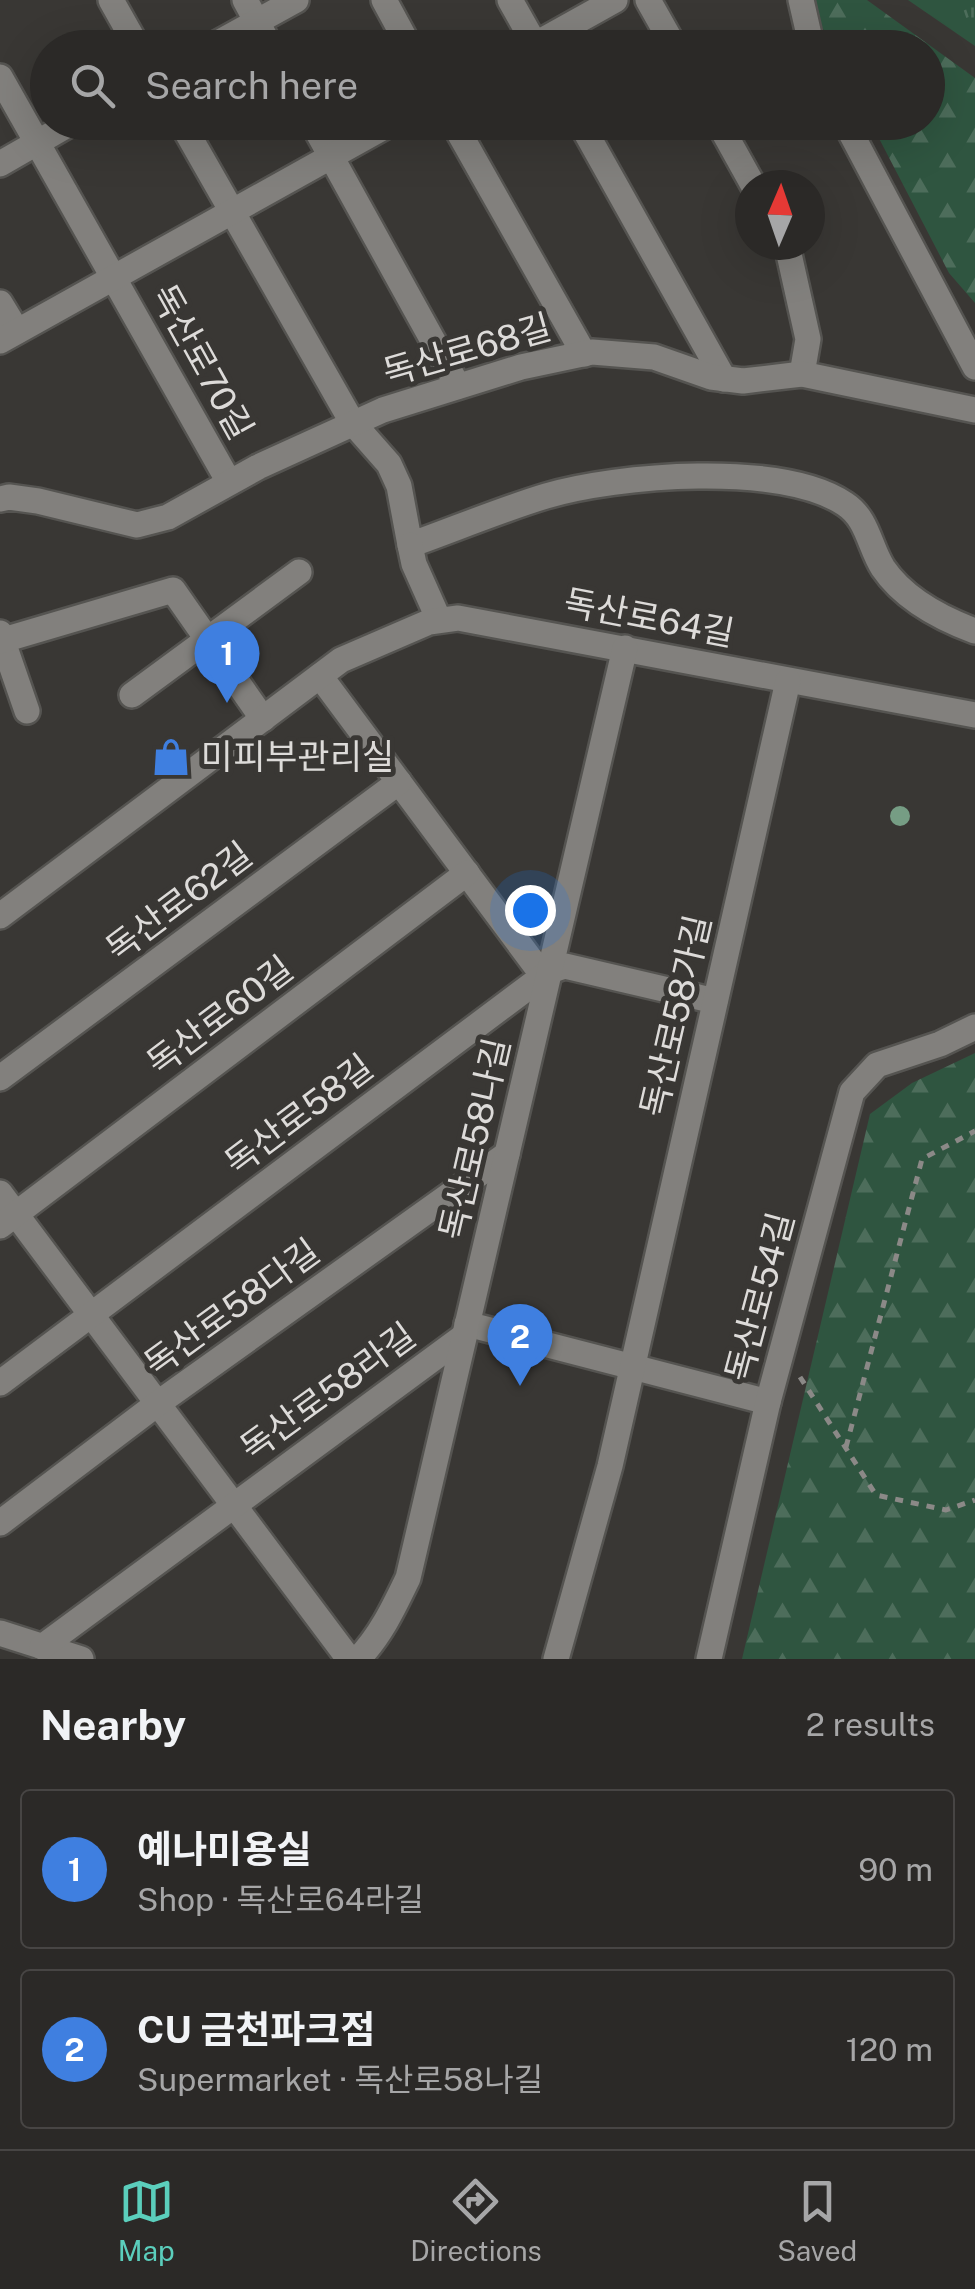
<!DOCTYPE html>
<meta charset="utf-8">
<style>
:root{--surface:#2b2927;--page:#373533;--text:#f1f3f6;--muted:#a6a6a7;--line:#474544;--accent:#5bcebc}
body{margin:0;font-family:"Public Sans","Noto Sans KR",sans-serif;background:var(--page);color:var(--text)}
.compass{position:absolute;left:735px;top:170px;width:90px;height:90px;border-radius:50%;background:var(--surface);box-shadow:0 10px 40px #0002;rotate:2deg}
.you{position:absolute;left:530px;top:910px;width:35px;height:35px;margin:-25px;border:8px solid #fff;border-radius:50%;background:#1a73e8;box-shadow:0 0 0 15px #1a73e833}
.badge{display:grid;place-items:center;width:65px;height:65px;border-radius:50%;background:var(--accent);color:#fff;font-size:32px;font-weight:700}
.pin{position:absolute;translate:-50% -82px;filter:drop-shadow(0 2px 5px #0008)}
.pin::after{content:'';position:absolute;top:52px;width:35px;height:30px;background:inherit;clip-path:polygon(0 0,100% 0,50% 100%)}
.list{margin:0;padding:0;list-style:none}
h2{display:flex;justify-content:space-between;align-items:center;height:130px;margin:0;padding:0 40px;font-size:42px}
h2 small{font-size:32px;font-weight:400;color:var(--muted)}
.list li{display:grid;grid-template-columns:65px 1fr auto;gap:30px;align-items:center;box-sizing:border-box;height:160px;margin:0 20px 20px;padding:0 20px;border:2px solid var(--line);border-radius:10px}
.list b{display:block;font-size:38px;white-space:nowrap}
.list p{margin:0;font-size:32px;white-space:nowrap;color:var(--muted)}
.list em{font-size:32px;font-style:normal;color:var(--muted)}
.icon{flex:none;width:55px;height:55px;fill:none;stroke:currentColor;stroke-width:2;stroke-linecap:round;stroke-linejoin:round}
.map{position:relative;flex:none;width:975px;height:1659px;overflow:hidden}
.search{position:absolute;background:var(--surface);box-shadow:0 10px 40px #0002;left:30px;right:30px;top:30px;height:110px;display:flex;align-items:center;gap:25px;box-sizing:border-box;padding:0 35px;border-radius:55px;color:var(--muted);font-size:38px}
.sheet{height:490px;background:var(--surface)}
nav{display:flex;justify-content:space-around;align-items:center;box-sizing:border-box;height:140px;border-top:2px solid var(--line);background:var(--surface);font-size:28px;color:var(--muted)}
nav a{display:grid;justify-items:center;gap:5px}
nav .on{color:var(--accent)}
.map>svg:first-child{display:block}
</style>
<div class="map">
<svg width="975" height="1659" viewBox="0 0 975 1659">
<defs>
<pattern id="forest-firs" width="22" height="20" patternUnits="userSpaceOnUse" patternTransform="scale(2.5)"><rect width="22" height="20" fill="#2f5540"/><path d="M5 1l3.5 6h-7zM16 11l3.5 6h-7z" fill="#4d6d5b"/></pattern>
<pattern id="park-tufts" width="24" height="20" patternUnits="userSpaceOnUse" patternTransform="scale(2.5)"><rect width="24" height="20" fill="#2f5540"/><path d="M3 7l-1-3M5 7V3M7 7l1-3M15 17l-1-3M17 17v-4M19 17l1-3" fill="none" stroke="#4d6d5b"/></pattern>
</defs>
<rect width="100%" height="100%" fill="#393734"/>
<g fill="url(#forest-firs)">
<polygon points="816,0 867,0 975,78 975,303 949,273 871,123 928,122 928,48 833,47 817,18"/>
<polygon points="975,1053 975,1659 742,1659 870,1114 912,1083"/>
</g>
<polygon fill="url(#park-tufts)" points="908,0 975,0 975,46"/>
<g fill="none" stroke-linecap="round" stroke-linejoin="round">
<g stroke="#555451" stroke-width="30">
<g id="minor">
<polyline points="111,0 138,48"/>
<polyline points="245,0 271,48"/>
<polyline points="384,0 410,48"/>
<polyline points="510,0 537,48"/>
<polyline points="648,0 675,48"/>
<polyline points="801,0 812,48"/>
<polyline points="209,48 296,0"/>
<polyline points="529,48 615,0"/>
<polyline points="0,77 229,482"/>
<path d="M181 122 352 422 389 464 399 486 410 545C455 529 500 510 546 496 616 475 782 461 845 504 868 519 869 546 883 568 904 599 940 618 975 631"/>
<polyline points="312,122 458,386"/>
<polyline points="453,122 584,354"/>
<polyline points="580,122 724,379"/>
<polyline points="718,122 753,185"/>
<polyline points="845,122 975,367"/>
<polyline points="0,164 73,122"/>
<polyline points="787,245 808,339 802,374"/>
<polyline points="0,303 17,331"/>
<polyline points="0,341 393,122"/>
<polyline points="0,499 9,497 38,501 137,525 168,517 258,467 383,410 521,367 592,352 654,357 711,377 743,381 802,374 975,410"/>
<polyline points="410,545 414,564 439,620"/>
<polyline points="0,633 27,711"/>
<polyline points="0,641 173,590 263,719"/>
<polyline points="320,676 535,965 550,971"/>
<polyline points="132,695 299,572"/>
<polyline points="0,916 341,660 429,622 458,618 975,715"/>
<polyline points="0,1078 399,782"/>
<polyline points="0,1193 349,1659"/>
<polyline points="0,1226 467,873"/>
<polyline points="467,1324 768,1402"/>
<polyline points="0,1383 550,971 565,966 715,1001"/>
<polyline points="0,1523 157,1404 507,1154"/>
<polyline points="0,1633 81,1659"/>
<polyline points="42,1647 464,1336"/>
<path d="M358 1659C381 1635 394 1607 408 1578L625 648"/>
<polyline points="556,1659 610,1466 788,681"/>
<polyline points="709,1659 768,1402 852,1092 877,1065 940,1044 975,1027"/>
</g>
</g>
<g stroke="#8b8987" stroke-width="5" stroke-dasharray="8 8" stroke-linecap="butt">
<polyline points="800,1377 876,1495 946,1510 975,1500"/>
<polyline points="846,1447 922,1159 975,1131"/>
</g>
<use href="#minor" stroke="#82807d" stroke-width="25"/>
</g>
<circle fill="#769d84" cx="900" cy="816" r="10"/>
<defs>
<g id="shop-bare" transform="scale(3)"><path d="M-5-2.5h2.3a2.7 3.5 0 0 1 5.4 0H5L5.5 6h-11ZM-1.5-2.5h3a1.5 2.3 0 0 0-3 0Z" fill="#3f7fe0" stroke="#393734" stroke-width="2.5" paint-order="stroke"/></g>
</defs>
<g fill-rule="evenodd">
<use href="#shop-bare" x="171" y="757"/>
</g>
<g text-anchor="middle" stroke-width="10" stroke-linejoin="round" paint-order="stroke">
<g font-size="35" fill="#dddbd9" stroke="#393734">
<text transform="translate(467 350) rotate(-16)" y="12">독산로68길</text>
<text transform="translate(202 362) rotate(61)" y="12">독산로70길</text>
<text transform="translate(649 618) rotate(11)" y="12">독산로64길</text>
<text transform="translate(179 902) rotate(-37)" y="12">독산로62길</text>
<text transform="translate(220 1016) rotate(-37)" y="12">독산로60길</text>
<text transform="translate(676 1016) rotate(-77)" y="12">독산로58가길</text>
<text transform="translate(299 1115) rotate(-37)" y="12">독산로58길</text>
<text transform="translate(475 1139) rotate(-77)" y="12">독산로58나길</text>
<text transform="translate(760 1297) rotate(-75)" y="12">독산로54길</text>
<text transform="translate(232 1308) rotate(-36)" y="12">독산로58다길</text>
<text transform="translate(328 1392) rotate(-36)" y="12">독산로58라길</text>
</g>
<g font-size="35" fill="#dddbd9" stroke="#393734" text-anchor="start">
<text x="201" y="769">미피부관리실</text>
</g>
</g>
</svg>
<svg class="compass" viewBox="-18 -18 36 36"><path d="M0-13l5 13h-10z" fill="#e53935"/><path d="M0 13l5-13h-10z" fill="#a6a6a7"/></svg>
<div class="you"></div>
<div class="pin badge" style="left:227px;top:703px;background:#3f7fe0">1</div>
<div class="pin badge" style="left:520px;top:1386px;background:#3f7fe0">2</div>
<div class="search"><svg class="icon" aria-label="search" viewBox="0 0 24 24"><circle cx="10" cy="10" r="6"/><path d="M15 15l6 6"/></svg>Search here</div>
</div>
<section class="sheet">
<h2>Nearby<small>2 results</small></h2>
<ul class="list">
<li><span class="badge" style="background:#3f7fe0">1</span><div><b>예나미용실</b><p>Shop · 독산로64라길</p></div><em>90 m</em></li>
<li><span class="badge" style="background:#3f7fe0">2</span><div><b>CU 금천파크점</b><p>Supermarket · 독산로58나길</p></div><em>120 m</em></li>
</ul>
</section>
<nav>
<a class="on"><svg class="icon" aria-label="map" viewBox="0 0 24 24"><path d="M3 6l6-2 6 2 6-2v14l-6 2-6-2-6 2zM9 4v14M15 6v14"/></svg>Map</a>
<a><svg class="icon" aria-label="directions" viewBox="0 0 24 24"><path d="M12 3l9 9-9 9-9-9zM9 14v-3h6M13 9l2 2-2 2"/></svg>Directions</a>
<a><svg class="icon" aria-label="saved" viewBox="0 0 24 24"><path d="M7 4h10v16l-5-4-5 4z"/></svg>Saved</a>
</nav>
